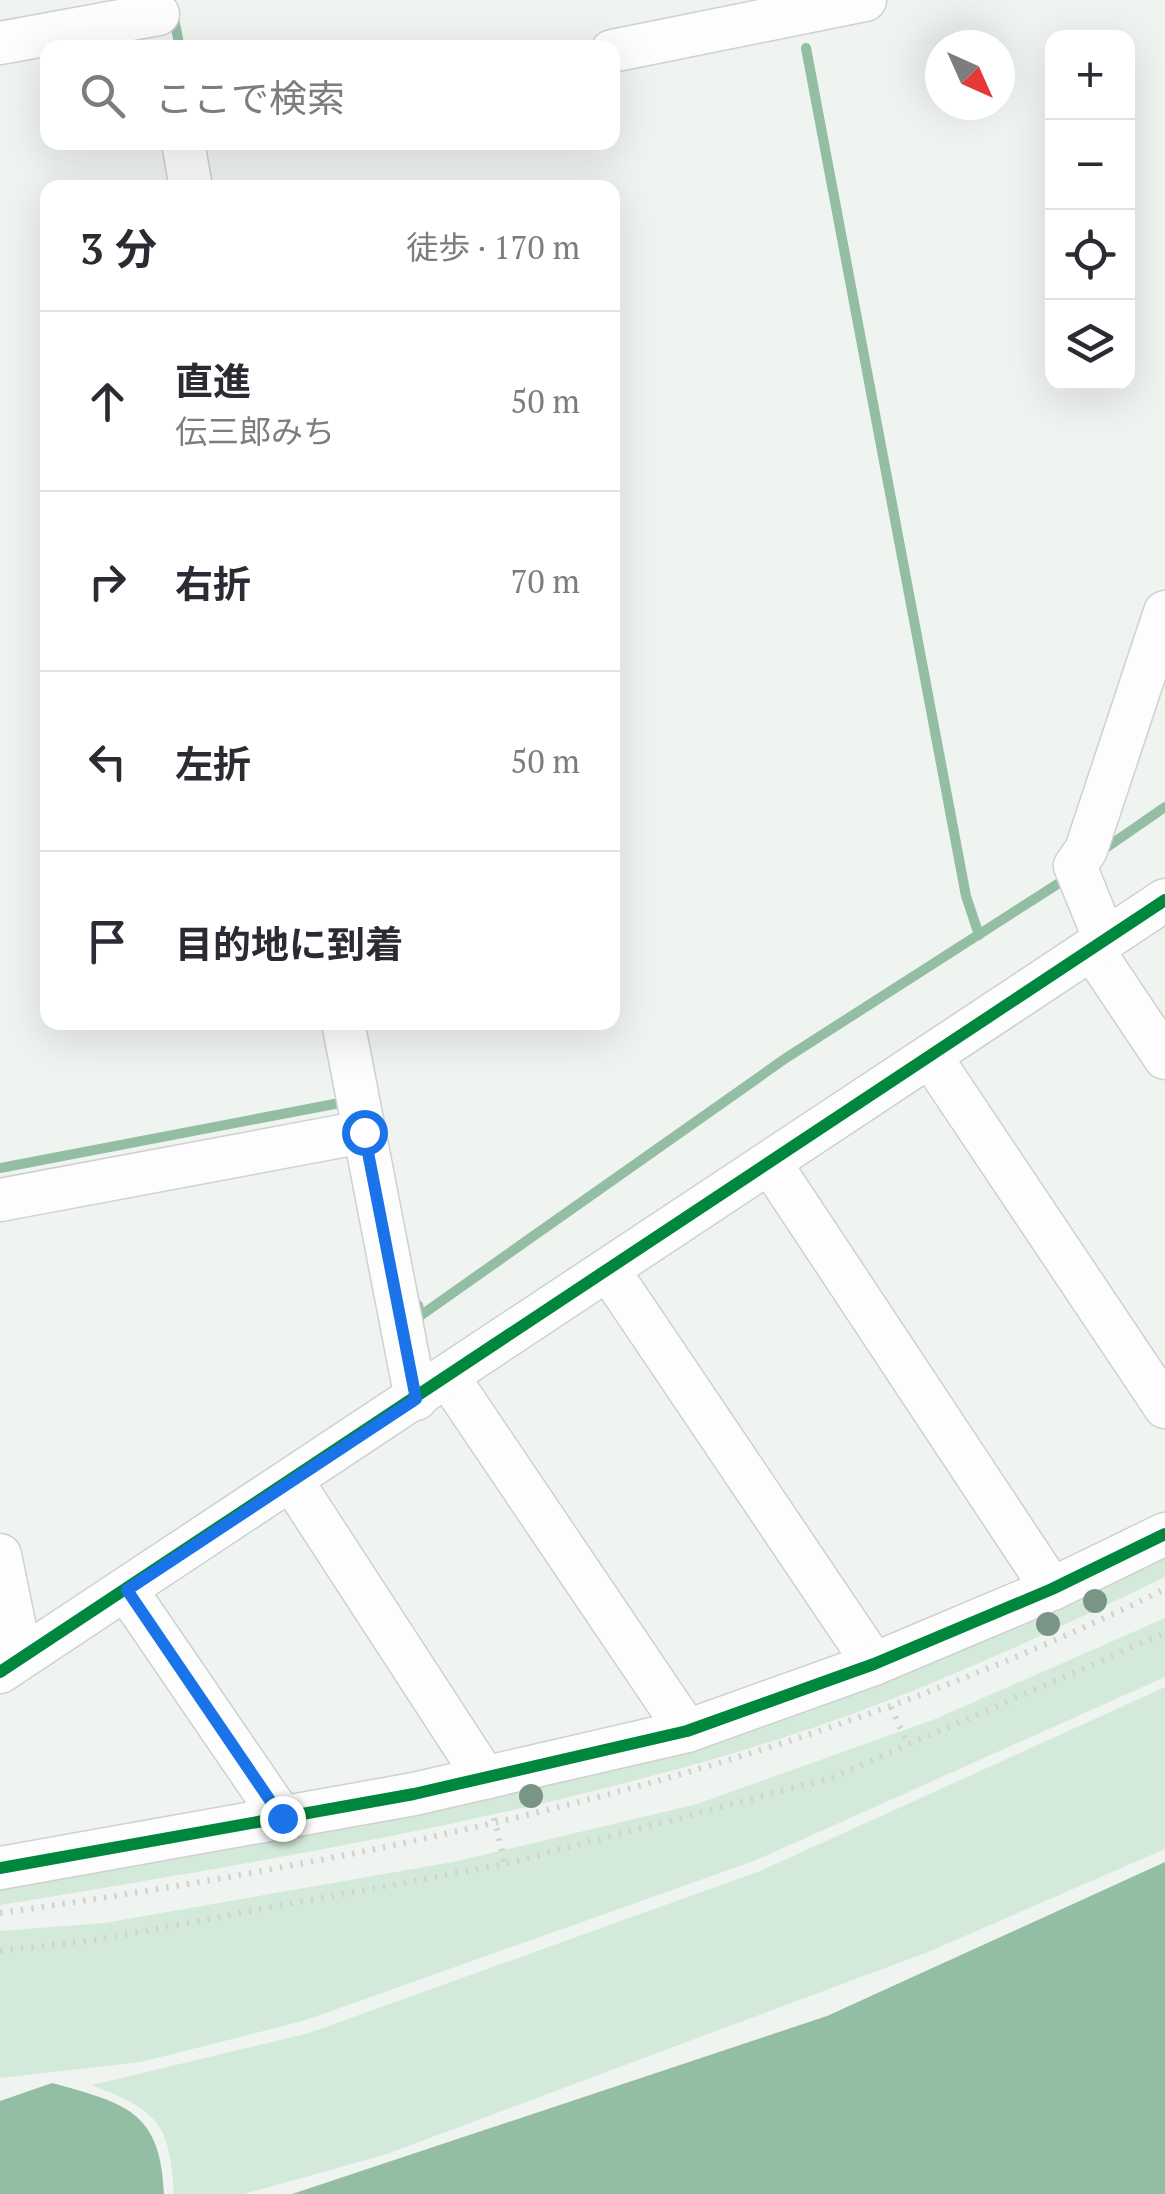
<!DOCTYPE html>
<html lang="ja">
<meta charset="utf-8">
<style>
:root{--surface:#fff;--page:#f2f2f3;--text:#2b2b33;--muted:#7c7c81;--line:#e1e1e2}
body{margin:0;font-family:"PT Serif","Noto Sans JP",serif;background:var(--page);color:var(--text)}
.controls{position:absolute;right:30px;top:30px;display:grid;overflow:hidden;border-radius:20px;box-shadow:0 10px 40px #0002}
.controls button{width:90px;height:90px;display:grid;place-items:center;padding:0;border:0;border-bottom:2px solid var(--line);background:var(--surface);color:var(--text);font:50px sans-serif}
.compass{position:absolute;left:925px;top:30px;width:90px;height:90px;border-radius:50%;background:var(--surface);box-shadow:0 10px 40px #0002;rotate:135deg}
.stop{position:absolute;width:30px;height:30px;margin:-22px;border:8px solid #1a73e8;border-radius:50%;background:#fff}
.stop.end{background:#1a73e8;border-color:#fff;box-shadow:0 2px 10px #0008}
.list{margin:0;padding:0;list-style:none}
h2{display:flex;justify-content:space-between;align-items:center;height:130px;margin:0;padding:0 40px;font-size:42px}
h2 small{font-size:32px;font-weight:400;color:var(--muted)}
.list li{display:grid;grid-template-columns:65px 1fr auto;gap:30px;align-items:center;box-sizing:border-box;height:180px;padding:0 40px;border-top:2px solid var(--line)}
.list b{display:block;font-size:38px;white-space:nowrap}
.list p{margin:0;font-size:32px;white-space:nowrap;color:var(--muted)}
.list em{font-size:32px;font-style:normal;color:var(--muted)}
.icon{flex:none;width:55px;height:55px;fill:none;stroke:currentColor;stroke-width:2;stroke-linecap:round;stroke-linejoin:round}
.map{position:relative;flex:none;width:1165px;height:2194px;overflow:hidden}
.search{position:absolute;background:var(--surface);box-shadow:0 10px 40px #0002;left:40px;top:40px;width:580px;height:110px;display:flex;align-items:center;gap:25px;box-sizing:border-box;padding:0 35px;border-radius:20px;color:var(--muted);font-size:38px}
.panel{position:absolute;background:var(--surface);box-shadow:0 10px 40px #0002;left:40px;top:180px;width:580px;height:850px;border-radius:20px}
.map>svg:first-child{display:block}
</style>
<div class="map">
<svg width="1165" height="2194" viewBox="0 0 1165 2194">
<rect width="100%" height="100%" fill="#f0f4f1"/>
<g fill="#d3eada">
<path d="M1165 1552V1577C1041 1637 914 1696 782 1738 527 1819 263 1861 0 1905V1879L494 1791Z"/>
<polygon points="1165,1618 1165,1677 754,1861 303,2021 141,2062 0,2078 0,1931 104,1923 458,1861 697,1804 935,1719"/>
<path d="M1165 1687V1849L928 1952 384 2155 244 2194H174C170 2123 158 2111 92 2085L309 2033 760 1871Z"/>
</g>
<g fill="#93bea3">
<polygon points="1165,1862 1165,2194 292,2194 827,2016"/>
<path d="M52 2083C124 2103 161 2110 164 2194H0V2101Z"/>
</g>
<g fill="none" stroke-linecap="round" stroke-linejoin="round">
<g stroke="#93bea3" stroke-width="10">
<polyline points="173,14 180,48"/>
<polyline points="806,48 966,896 979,935"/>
<polyline points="1100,852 1165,807"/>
<polyline points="0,1168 345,1102"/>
<polyline points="418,1305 420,1316 786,1058 1067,878"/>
</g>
<g stroke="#ced1cf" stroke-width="45">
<g id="minor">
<polyline points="0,43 158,14"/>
<polyline points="612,51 865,0"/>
<polyline points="183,142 191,188"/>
<polyline points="1105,940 1075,866 1086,850 1165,612"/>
<polyline points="1092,949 1165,1058"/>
<polyline points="343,1022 416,1399"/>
<polyline points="930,1056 1165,1407"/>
<polyline points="770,1163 1052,1589"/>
<polyline points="0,1200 363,1132"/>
<polyline points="609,1271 874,1664"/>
<polyline points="448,1377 687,1731"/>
<polyline points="292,1481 485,1778"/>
<polyline points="0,1555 21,1657"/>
<polyline points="127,1591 282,1818"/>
<polyline points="0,1672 1165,900"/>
<polyline points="0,1868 414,1794 687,1731 874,1664 1052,1589 1165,1534"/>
</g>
</g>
<g stroke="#d1d3d2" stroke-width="6" stroke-dasharray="2.5 8" stroke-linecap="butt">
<polyline points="891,1707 908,1745"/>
<polyline points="494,1818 505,1864"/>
<path d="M0 1913C403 1856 798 1770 1165 1589"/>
<polyline points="0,1951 95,1940 505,1864 831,1778 1165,1633"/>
</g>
<use href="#minor" stroke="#fdfdfd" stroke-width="42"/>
<g stroke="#fff" stroke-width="19">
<g id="cycleway">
<polyline points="0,1672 1165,900"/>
<polyline points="0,1868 414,1794 687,1731 874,1664 1052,1589 1165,1534"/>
</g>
</g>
<use href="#cycleway" stroke="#00873e" stroke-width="12"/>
</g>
<g fill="#7a9586">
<circle cx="1095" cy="1601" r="12"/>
<circle cx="1048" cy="1624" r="12"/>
<circle cx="531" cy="1796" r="12"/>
</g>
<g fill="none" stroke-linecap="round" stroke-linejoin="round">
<polyline stroke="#1a73e8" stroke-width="12" points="282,1818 127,1590 416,1399 364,1132"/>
</g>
</svg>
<div class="controls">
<button>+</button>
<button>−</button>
<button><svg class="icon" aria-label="locate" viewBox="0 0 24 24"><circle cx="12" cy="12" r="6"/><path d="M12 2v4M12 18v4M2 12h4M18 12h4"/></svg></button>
<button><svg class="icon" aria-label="layers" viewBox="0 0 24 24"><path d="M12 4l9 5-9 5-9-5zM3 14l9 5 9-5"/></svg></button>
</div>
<svg class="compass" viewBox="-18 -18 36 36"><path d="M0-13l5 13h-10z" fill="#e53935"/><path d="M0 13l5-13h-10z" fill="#7c7c81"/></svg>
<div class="stop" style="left:364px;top:1132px"></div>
<div class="stop end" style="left:282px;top:1818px"></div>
<div class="search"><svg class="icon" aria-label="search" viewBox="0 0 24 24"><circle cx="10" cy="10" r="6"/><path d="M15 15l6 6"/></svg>ここで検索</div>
<section class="panel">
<h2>3 分<small>徒歩 · 170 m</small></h2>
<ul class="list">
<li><svg class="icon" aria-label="ahead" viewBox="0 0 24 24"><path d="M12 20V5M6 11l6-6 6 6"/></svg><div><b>直進</b><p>伝三郎みち</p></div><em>50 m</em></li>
<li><svg class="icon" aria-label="right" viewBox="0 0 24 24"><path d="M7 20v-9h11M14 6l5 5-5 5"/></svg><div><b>右折</b></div><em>70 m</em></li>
<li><svg class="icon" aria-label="left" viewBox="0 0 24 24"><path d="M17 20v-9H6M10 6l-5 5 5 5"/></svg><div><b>左折</b></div><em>50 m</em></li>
<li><svg class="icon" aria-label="arrive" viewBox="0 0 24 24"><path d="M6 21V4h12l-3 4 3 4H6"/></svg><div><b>目的地に到着</b></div></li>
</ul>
</section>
</div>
